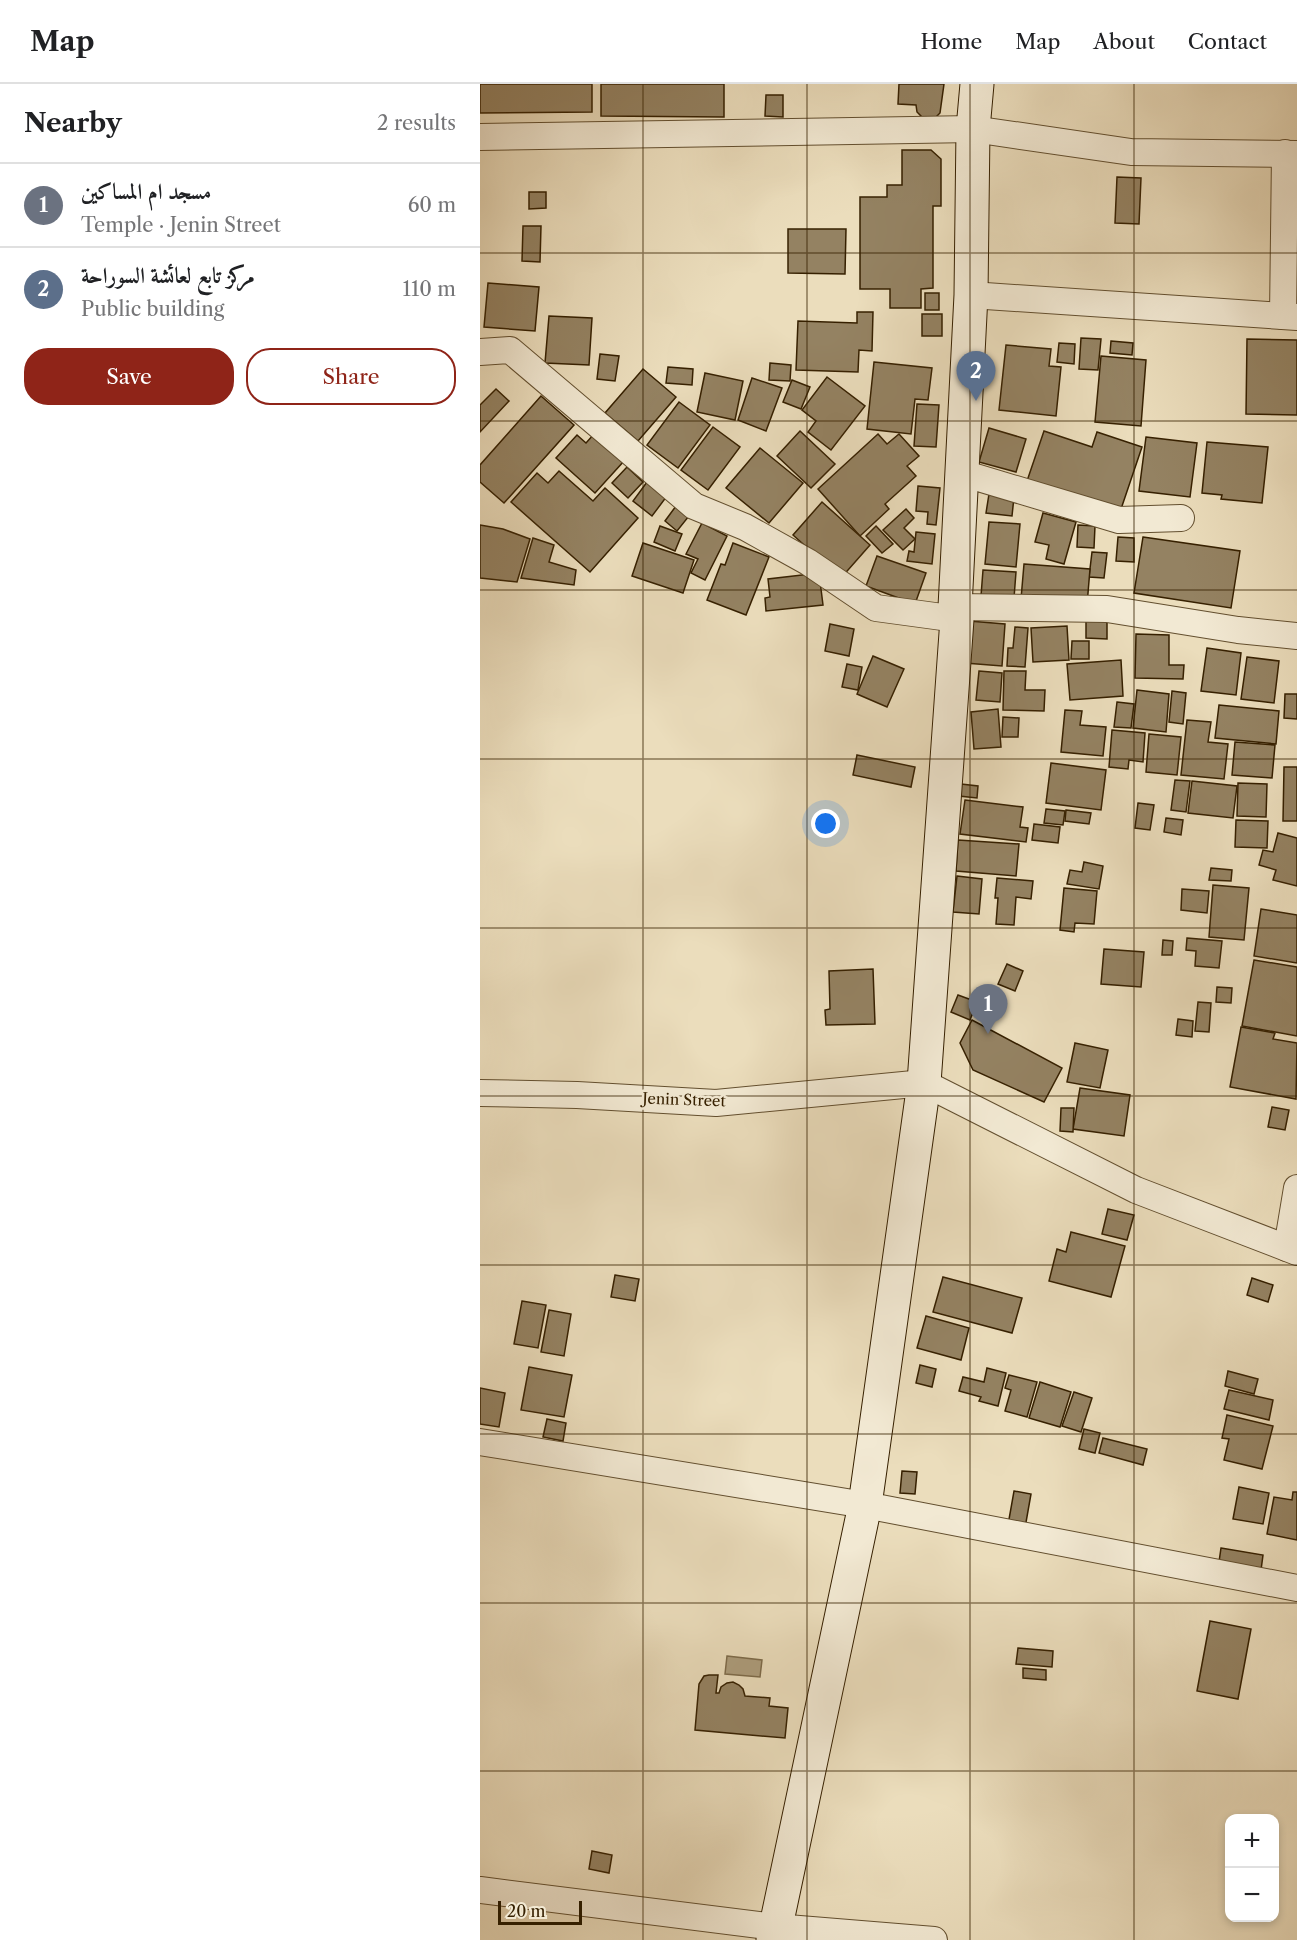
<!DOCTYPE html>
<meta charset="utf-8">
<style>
:root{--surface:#fff;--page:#f6f6f6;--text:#202124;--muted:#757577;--line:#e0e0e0;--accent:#8f2418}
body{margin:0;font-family:"Libre Caslon Text",Amiri,serif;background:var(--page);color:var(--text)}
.controls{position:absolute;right:18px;bottom:18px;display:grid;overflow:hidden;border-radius:12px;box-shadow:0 3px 9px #0003}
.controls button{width:54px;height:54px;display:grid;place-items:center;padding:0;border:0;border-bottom:2px solid var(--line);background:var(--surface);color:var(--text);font:30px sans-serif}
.scale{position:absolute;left:18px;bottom:15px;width:84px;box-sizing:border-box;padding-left:6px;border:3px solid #362000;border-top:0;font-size:16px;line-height:21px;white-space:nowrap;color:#362000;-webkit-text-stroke:4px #f2e9d3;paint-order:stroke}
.you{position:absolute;left:346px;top:740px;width:21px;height:21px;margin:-15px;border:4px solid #fff;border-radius:50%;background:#1a73e8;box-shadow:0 0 0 9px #1a73e833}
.badge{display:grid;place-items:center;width:39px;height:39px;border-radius:50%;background:var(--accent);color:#fff;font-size:20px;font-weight:700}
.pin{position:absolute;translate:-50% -50px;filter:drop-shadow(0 2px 3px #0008)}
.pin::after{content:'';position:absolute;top:32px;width:21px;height:18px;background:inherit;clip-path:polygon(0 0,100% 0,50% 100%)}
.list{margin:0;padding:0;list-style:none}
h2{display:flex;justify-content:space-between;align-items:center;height:78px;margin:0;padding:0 24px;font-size:26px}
h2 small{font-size:20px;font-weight:400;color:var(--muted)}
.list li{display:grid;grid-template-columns:39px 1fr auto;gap:18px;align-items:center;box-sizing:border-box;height:84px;padding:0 24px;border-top:2px solid var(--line)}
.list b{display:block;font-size:22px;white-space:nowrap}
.list p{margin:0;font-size:20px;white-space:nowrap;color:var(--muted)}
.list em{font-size:20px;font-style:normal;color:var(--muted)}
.actions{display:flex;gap:12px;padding:18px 24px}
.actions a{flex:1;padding:14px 0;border:2px solid var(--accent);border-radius:24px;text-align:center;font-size:21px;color:var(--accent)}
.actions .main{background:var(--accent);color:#fff}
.map{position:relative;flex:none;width:817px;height:1856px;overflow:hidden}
header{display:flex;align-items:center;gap:36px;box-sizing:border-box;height:84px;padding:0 30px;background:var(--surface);border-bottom:2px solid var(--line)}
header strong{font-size:28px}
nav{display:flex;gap:33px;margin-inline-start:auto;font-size:21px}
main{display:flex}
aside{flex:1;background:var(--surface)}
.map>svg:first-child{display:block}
</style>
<header>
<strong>Map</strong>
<nav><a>Home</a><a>Map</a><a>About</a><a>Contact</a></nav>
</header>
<main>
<aside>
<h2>Nearby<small>2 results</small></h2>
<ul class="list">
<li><span class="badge" style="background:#6b7280">1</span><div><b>مسجد ام المساكين</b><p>Temple · Jenin Street</p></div><em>60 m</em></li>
<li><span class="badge" style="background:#5c6f8a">2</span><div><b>مركز تابع لعائشة السوراحة</b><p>Public building</p></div><em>110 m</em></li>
</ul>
<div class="actions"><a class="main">Save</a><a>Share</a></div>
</aside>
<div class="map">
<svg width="817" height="1856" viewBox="0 0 817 1856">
<rect width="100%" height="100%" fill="#ebddbc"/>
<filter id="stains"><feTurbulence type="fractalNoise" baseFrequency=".00333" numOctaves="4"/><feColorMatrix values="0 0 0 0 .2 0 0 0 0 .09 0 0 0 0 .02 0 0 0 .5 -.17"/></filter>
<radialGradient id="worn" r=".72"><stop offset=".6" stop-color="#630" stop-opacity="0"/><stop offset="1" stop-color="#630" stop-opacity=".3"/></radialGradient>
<polygon fill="#ad9d7c" stroke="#7d6b4a" stroke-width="1.5" points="247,1572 282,1576 280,1593 245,1590"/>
<g fill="#948262" stroke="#362000" stroke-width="1.5">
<polygon points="0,0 112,0 112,28 0,29"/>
<polygon points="121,0 244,0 244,33 121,32"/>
<polygon points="419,0 464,0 460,29 455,34 449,35 442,33 437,28 436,21 418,20"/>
<polygon points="286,11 303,11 303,33 285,32"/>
<polygon points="422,66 451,66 461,75 461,122 453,122 453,204 441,205 441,224 410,224 410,205 380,205 380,113 407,113 407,101 422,101"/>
<polygon points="637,93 661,94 659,140 635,139"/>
<polygon points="49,108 66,108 66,124 49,125"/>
<polygon points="43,142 61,142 60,178 42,177"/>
<polygon points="308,145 366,145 365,190 308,189"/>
<polygon points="8,199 59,203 55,247 4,243"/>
<rect x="445" y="209" width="14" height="17"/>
<polygon points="377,228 393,228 392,267 379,266 378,288 316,286 318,237 377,239"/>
<rect x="442" y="230" width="20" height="22"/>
<polygon points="69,232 112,234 109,281 65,279"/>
<polygon points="601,254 621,255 618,286 599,285"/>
<polygon points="767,255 817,256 817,331 766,330"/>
<polygon points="631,257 653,259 652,271 630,269"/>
<polygon points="579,259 595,260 594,280 577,278"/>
<polygon points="526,261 571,265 569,282 581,283 576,332 519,326"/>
<polygon points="120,270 139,272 135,297 117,295"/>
<polygon points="621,272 666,276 661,342 615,338"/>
<polygon points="394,278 452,284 448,316 435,315 431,350 387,345"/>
<polygon points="290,279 311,281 310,297 289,296"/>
<polygon points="188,283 213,285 212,301 186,299"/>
<polygon points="163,285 196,313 158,357 125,329"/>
<polygon points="225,289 263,297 255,336 217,328"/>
<polygon points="347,293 385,322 351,366 328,348 336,337 322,326"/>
<polygon points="272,294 302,304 286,347 258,336"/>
<polygon points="312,296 330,303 321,325 303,318"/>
<polygon points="16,305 29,317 0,348 0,321"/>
<polygon points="61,312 94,341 24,419 0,398 0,381"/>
<polygon points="199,318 230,341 198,384 167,361"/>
<polygon points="437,320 459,321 456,363 434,362"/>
<polygon points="233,343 260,363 228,406 201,386"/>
<polygon points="509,344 546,355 536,388 499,378"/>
<polygon points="320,347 355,380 331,404 297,372"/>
<polygon points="564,347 612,363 617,348 662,363 640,428 547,397"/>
<polygon points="114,350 144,377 115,409 76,374 97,351 106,359"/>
<polygon points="398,350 407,360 419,350 439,372 427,382 436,392 405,420 409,425 380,452 338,405"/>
<polygon points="666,353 717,359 710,413 659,407"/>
<polygon points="727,358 788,363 782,419 741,415 742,411 722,409"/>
<polygon points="280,364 323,399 289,439 246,404"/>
<polygon points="147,383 163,398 148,414 132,399"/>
<polygon points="79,387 113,417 125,404 158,434 110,488 31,418 57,389 68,399"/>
<polygon points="167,398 187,412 172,432 153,417"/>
<polygon points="438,402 460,404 456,441 447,440 448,428 436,427"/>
<polygon points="509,410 534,413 532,432 506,429"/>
<polygon points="342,418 390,461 361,494 313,451"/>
<polygon points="196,422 209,432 197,447 185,437"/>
<polygon points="426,425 434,434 424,444 435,455 423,466 403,446"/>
<polygon points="563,429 596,438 584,480 566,475 569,461 555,458"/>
<polygon points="509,438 540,440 536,483 505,480"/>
<polygon points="222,439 247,452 225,496 211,489 218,475 206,470"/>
<polygon points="0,441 23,445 50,455 37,498 0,494"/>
<polygon points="598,441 615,442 614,464 597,463"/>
<polygon points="180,442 202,450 195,467 174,458"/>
<polygon points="396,442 413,460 402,469 386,452"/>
<polygon points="436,448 455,450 452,480 427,477 429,467 434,468"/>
<polygon points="638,453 654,454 654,478 636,477"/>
<polygon points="663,453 760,467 751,524 654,509"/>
<polygon points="53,454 74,461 69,478 96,486 94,501 41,494"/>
<polygon points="163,459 214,476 203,509 152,492"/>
<polygon points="253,459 289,473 266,531 227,516 241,480 245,481"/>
<polygon points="612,468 627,469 624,494 609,493"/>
<polygon points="397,472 446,489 435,520 386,502"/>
<polygon points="544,480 610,485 607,521 541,515"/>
<polygon points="503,486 536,488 534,514 501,512"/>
<polygon points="339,489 343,521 286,527 285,514 290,513 288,495"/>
<polygon points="606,535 627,535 627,555 606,554"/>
<polygon points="489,537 525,540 522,582 485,579"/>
<polygon points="350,540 374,545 369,572 345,567"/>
<polygon points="587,542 589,576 553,578 551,544"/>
<polygon points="535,543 548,544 545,583 527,582 528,564 533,564"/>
<polygon points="656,550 689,551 689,581 704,581 703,595 655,594"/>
<polygon points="592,557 609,557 609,575 591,575"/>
<polygon points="727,564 761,569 756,611 721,607"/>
<polygon points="393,572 424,585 407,623 377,610"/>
<polygon points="767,573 799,577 794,619 761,615"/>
<polygon points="641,576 643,612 590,616 587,580"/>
<polygon points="367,580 382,583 378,606 362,603"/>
<polygon points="499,587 522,589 520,618 496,616"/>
<polygon points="524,587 546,587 545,606 565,606 564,627 523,626"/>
<polygon points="657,606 689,610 686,648 653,644"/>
<polygon points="692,607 706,609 703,640 689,638"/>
<polygon points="805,610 817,610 817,635 804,634"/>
<polygon points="637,618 654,620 651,644 634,643"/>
<polygon points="739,621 799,627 796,660 735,654"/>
<polygon points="518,625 521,663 494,665 491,628"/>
<polygon points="585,626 602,627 600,641 626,643 623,672 581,668"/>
<polygon points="523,633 539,634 538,653 522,653"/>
<polygon points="707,636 731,638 728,658 748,660 744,695 701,691"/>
<polygon points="632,646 665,649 663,678 649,676 648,685 629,683"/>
<polygon points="669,650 701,653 697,691 666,688"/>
<polygon points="755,658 795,661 792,694 752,691"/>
<polygon points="377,671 435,683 431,703 373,691"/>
<polygon points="571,679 626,686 621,726 566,719"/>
<polygon points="804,683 817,683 817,737 803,737"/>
<polygon points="695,696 710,697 706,728 691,726"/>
<polygon points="712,697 757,702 753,734 708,729"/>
<polygon points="758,699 787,700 786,733 757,732"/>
<polygon points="481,700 498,702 497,714 479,712"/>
<polygon points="485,716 543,723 540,743 548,744 546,758 480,750"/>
<polygon points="658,719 674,721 670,746 655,744"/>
<polygon points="566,725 585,727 583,741 564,739"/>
<polygon points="586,726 611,729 609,740 585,737"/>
<polygon points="686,734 703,736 701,751 684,748"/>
<polygon points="756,736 788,737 787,764 755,763"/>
<polygon points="554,740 580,743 578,759 552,756"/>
<polygon points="798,749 817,754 817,802 793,796 796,786 779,781 783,766 793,768"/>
<polygon points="478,756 539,760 536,792 476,787"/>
<polygon points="604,778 623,782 619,805 587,800 590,786 602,788"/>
<polygon points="731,784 752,786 751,797 729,796"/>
<polygon points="477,792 502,795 499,830 473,828"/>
<polygon points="517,794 553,797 551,815 536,813 534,841 516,840 518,814 515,814"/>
<polygon points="733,801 769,804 764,856 729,853"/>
<polygon points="584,804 617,807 614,840 595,839 594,848 580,846"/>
<polygon points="702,805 729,807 727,829 701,826"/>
<polygon points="781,825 817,831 817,879 774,872"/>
<polygon points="707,854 742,857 739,884 715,882 716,867 706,866"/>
<polygon points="683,856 693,857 692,871 682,871"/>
<polygon points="624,865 664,868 661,903 621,900"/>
<polygon points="774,876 817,883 817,952 762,942"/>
<polygon points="527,880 543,887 535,907 518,900"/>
<polygon points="393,885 395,940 346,941 345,926 350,925 349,887"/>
<polygon points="737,903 752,904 751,919 736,918"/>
<polygon points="478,911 497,918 490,936 471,928"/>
<polygon points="718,918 731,919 729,948 715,947"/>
<polygon points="698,935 713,937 712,953 696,951"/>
<polygon points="492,936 582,984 564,1018 493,986 480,959"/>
<polygon points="761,943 795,949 793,955 817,959 816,1015 750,1003"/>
<polygon points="595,959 628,966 620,1004 587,998"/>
<polygon points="600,1004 650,1011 644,1052 593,1045"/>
<polygon points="792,1023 809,1026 805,1046 788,1043"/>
<polygon points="581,1024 594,1024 593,1048 580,1047"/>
<polygon points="628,1125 654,1131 647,1156 622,1150"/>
<polygon points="591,1148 645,1162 631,1213 569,1197 577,1165 586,1168"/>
<polygon points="135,1191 159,1195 155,1217 131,1213"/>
<polygon points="463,1193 542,1214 532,1249 453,1228"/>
<polygon points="772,1194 793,1201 788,1218 767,1211"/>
<polygon points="42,1217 66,1221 58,1264 34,1260"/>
<polygon points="69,1226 91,1230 84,1272 61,1268"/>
<polygon points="446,1232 489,1244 481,1276 437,1264"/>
<polygon points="440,1281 456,1285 452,1303 436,1299"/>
<polygon points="49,1283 92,1291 84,1333 41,1326"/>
<polygon points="507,1284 526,1289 518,1322 499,1317 501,1313 479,1307 483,1293 504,1298"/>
<polygon points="748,1287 778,1295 774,1310 745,1302"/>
<polygon points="529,1291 557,1298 547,1333 525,1327 531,1306 525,1304"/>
<polygon points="560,1298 591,1308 580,1343 549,1334"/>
<polygon points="0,1304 25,1309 19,1343 0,1340"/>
<polygon points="749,1306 793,1316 789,1336 744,1325"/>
<polygon points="594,1308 612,1314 601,1348 582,1342"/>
<polygon points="747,1331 793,1342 782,1385 744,1376 749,1355 742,1354"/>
<polygon points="67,1335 86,1339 83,1357 63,1353"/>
<polygon points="604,1345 620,1349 615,1369 599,1365"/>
<polygon points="623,1354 667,1365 663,1381 619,1369"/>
<polygon points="422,1387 437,1388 435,1410 420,1409"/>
<polygon points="759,1403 789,1409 783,1440 753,1435"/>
<polygon points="534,1407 551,1410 545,1444 528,1441"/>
<polygon points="813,1408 817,1408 817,1456 787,1450 794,1413 812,1416"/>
<polygon points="741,1464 783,1471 781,1486 739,1478"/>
<polygon points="730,1537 771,1545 758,1615 717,1607"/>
<polygon points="538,1564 573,1567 572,1583 536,1580"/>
<polygon points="543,1584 566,1586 566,1596 543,1594"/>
<polygon points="229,1591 238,1591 236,1609 239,1609 241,1603 247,1599 253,1598 259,1601 263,1605 265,1612 290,1614 289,1622 308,1624 305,1654 215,1646 219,1600 224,1592"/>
<polygon points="112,1767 132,1771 129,1789 109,1785"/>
</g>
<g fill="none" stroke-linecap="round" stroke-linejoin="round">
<g stroke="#634f2f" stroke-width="28">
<g id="street">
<polyline points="0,53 493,45 651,68 817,70"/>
<polyline points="491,211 817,233"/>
<polyline points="803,232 805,69"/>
<polyline points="0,268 30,266 214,422 265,443 328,478 396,524 477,535"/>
<polyline points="482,389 639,436 701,434"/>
<polyline points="475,523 627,525 758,546 817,552"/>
<polyline points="0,1009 97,1011 236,1019 444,999 656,1106 817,1168"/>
<polyline points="807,1164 817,1104"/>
<polyline points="0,1358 385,1421 817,1504"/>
<polyline points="0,1806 295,1843 454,1856"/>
</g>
</g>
<g stroke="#362000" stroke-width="35">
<polyline id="secondary" points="293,1856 385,1421 444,999 477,535 475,523 491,211 493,45 497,0"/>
</g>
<use href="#street" stroke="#f2e9d3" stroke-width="26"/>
<use href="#secondary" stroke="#f2e9d3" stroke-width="33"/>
</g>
<path fill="none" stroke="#362000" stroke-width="1.5" stroke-opacity="0.55" d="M163 0V1856M327 0V1856M490 0V1856M654 0V1856M0 169H817M0 337H817M0 506H817M0 675H817M0 844H817M0 1012H817M0 1181H817M0 1350H817M0 1519H817M0 1687H817"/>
<g text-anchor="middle" stroke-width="5" stroke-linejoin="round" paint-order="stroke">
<g font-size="15" fill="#362000" stroke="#f2e9d3">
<text transform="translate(204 1016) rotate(2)" y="5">Jenin Street</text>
</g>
</g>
<rect width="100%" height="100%" filter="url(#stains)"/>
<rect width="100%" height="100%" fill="url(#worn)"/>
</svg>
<div class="controls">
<button>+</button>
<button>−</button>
</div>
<div class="scale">20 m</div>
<div class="you"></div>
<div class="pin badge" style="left:508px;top:950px;background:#6b7280">1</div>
<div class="pin badge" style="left:496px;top:317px;background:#5c6f8a">2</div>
</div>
</main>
